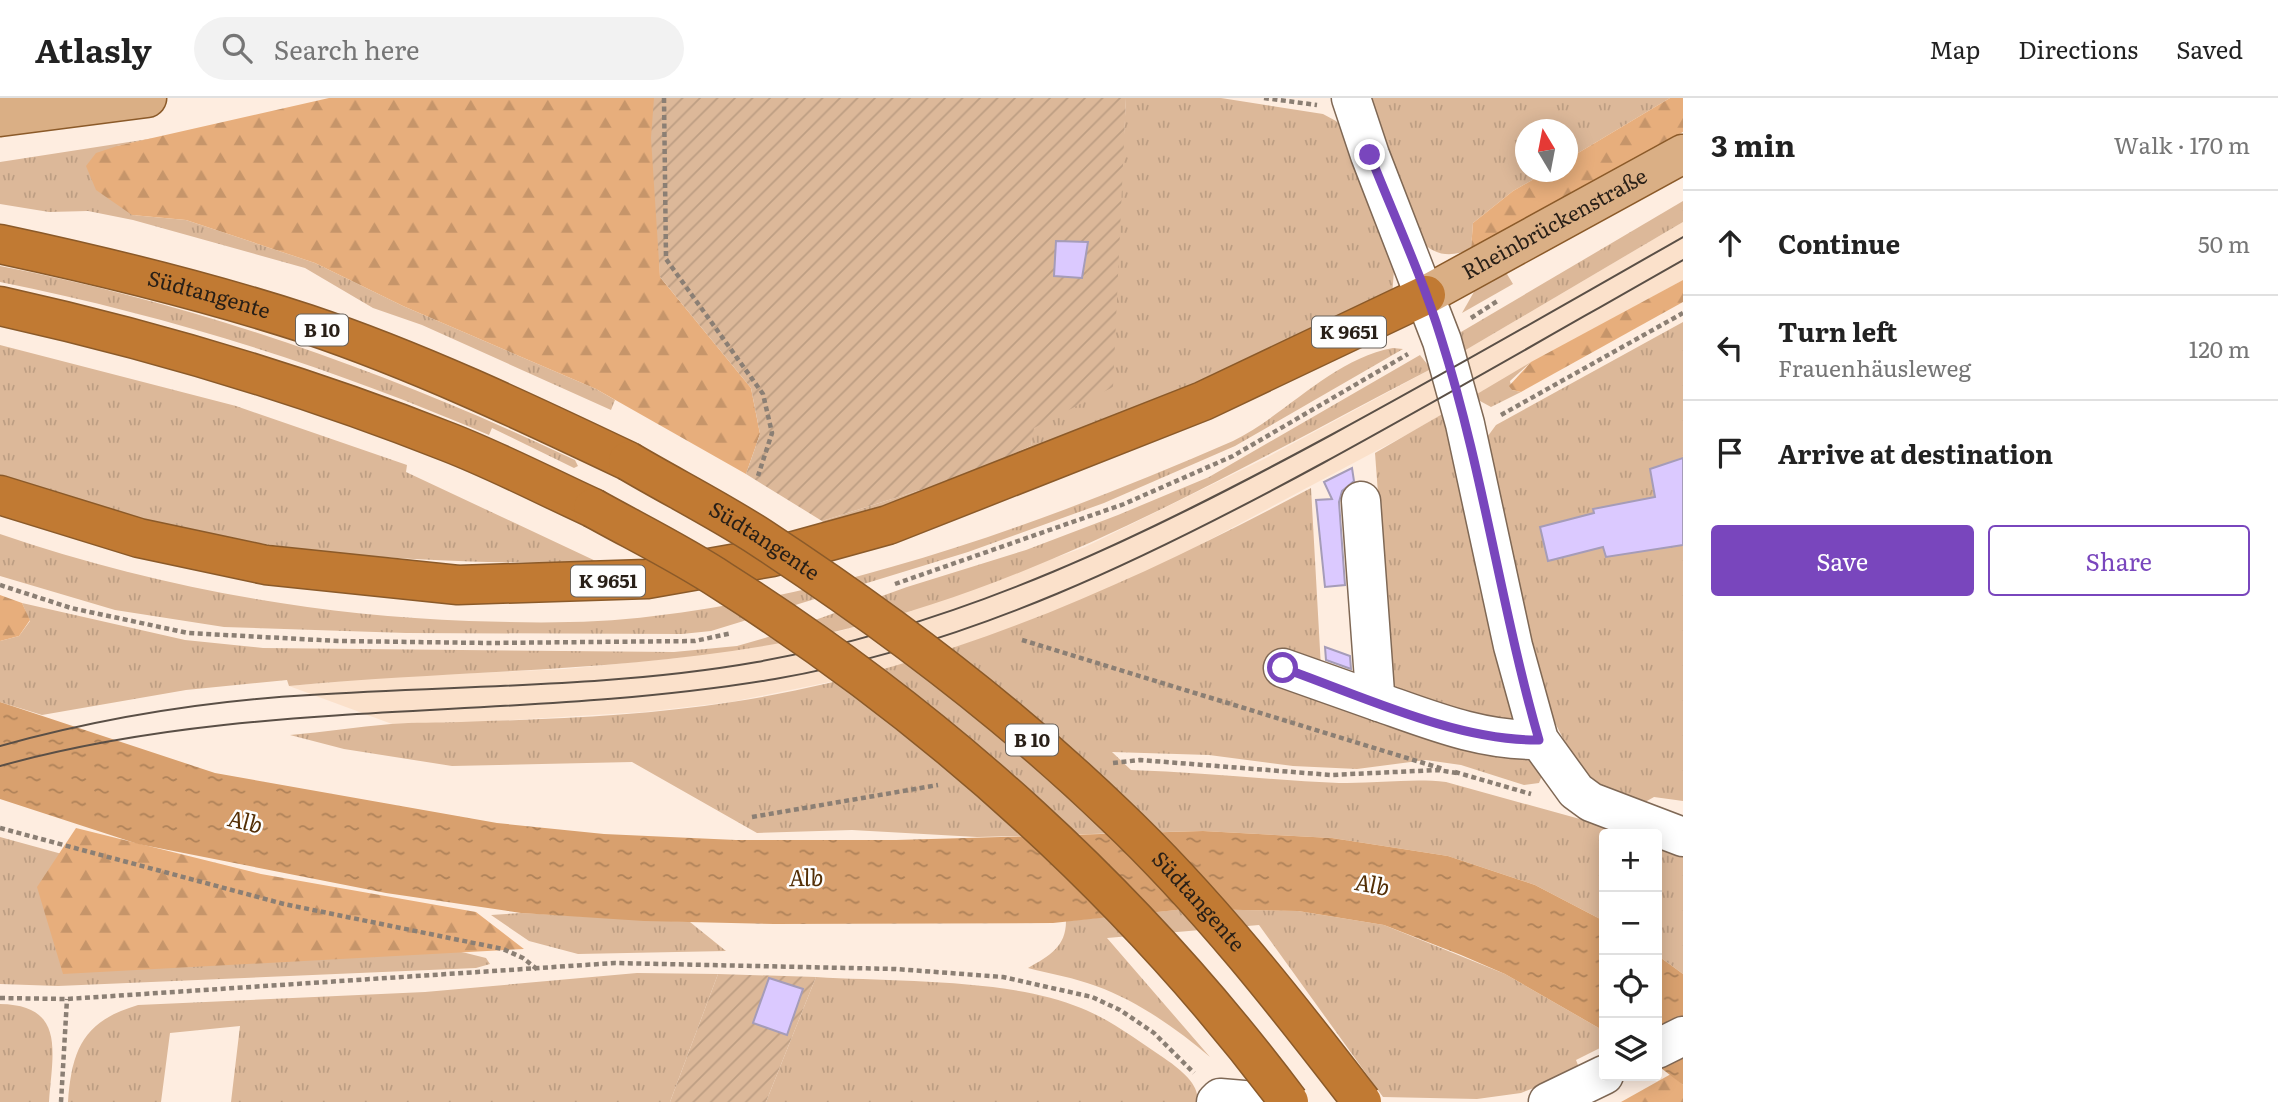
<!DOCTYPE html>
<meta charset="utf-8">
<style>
:root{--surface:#fff;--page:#f2f2f2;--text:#222;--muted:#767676;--line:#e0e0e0;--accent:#7946bd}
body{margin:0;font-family:Literata,serif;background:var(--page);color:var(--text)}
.controls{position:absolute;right:21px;bottom:21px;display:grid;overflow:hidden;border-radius:7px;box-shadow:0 4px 18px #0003}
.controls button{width:63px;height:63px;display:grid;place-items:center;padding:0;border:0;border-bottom:2px solid var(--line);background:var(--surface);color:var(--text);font:35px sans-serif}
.compass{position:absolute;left:1515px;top:21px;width:63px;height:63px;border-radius:50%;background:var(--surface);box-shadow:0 4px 18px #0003;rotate:350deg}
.stop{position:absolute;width:21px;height:21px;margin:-16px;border:5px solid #7946bd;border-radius:50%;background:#fff}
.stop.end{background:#7946bd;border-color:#fff;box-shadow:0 2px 7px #0008}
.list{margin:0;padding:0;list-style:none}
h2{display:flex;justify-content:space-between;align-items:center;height:91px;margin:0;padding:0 28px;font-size:30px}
h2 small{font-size:23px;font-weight:400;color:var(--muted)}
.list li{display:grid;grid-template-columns:46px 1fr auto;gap:21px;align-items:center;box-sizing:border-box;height:105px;padding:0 28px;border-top:2px solid var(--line)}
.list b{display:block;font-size:26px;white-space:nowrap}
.list p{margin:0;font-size:23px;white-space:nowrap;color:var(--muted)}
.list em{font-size:23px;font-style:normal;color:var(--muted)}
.actions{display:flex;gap:14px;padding:21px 28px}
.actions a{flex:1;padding:16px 0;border:2px solid var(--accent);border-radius:7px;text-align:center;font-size:24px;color:var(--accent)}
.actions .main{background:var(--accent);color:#fff}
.icon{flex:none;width:38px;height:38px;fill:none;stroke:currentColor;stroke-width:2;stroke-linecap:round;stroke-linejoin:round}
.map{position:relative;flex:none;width:1683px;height:1004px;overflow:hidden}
header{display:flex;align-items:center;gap:42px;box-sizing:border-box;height:98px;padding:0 35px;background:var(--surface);border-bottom:2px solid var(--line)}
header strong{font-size:33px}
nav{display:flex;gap:38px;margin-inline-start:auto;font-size:24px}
.search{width:490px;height:63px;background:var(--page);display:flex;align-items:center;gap:18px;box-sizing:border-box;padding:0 24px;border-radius:38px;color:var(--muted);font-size:26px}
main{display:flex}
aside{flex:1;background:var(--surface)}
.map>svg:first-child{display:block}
</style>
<header>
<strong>Atlasly</strong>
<div class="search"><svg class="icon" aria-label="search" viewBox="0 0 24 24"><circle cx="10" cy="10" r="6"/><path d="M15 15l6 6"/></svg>Search here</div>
<nav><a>Map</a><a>Directions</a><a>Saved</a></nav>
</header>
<main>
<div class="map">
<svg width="1683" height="1004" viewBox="0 0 1683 1004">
<defs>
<pattern id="grass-tufts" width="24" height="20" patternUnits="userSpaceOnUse" patternTransform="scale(1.75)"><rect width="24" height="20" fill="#dcb899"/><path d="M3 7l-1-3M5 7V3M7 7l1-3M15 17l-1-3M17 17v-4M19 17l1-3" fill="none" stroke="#bd9e83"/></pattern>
<pattern id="forest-firs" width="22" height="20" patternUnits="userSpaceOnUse" patternTransform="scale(1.75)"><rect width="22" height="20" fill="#e7ae7c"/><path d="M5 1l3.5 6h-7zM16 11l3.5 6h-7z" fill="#c6956a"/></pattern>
<pattern id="garden-furrows" width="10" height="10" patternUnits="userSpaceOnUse" patternTransform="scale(1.75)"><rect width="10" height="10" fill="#dcb899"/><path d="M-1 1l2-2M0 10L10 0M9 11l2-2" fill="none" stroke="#bd9e83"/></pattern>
<pattern id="water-ripples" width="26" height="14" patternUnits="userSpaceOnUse" patternTransform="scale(1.75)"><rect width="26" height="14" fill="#d8a06e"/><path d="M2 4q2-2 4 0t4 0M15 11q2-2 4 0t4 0" fill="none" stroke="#af8259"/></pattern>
</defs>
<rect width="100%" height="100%" fill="#feede0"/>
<g fill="#fbe1cb">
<polygon points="1683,124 1683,182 1477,296 1464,253"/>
<polygon points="1431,271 1444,315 1408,336 1153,472 1016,529 884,573 731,604 644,614 460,625 392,626 289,588 385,579 565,571 677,560 840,533 894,518 1085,449 1264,361"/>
</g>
<g fill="url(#grass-tufts)">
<polygon points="1126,0 1221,0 1323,16 1336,23 1346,32 1394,172 1392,199 1103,334 827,428 822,423 962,379 1031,348 1033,330 1124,36"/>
<path d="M1364 0H1670L1568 61V32H1526V74H1546L1513 93 1473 125 1471 151C1453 159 1434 159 1421 142Z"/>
<polygon points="155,40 117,48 132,117 186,122 315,165 403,208 596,291 615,302 611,312 422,227 373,210 305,170 133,122 88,113 49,114 0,106 0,64"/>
<polygon points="1683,103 1683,124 1464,253 1461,234"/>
<polygon points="1501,166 1513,186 1462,215 1479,185"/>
<path d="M0 168C200 207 391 275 575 362L578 368 574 370 492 330 489 337C331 269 169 218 0 184Z"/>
<polygon points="1683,224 1683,703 1654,699 1638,708 1582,678 1542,599 1485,342 1496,327"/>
<path d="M0 247 236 308 407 367 406 374 600 465C476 465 352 463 230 440 155 427 82 404 10 381L0 377Z"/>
<path d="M1393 250 1403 251 1235 348 1104 405 968 454 711 533 682 536 406 535 224 529 115 512 0 478V436C152 488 309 517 469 523 530 525 593 526 654 518 855 494 1049 423 1233 343 1286 317 1332 261 1393 250Z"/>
<path d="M1420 257 1431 271C1240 370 1053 481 842 532 661 576 473 570 289 588L287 582 186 592 42 617 0 604V543L19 538 30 523 22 505 185 542 263 550 674 554 737 548 765 540 907 489 1026 452 1118 417 1209 379Z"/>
<polygon points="1531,264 1510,283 1512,292 1521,294 1491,309 1480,303 1477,296"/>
<polygon points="1444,315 1515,629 1393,597 1375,355"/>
<path d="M1311 390 1322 588 1532 664 1543 675 1539 685 1524 687 1461 667 1426 662 1357 671 1293 668 1209 657 1112 654 1131 672C1200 674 1270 682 1339 685 1375 686 1410 680 1446 684L1634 736H1604V823L1535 787 1448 758 1332 740 1203 733 977 739 852 732 757 735 632 664 452 668 344 651 290 637C324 634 357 629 391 626 414 624 438 625 461 624 551 621 643 618 732 604 941 572 1126 488 1311 390Z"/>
<polygon points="0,739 295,820 466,855 486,860 490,866 476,870 58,888 0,886"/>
<polygon points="1657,744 1683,752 1683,876 1657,857"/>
<path d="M1186 811 1298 813 1384 827 1505 876 1604 933V948L1576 962 1580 972 1521 995 1477 1001 1383 999 1259 827 1107 840 1210 959C1177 931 1138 903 1096 888 1075 880 1051 876 1028 870 1049 858 1066 849 1066 823Z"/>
<polygon points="521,815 690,824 726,853 578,856 529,843 491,817"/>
<path d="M637 875 718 876 670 1004H231L240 928 170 935 161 1004H68C72 950 84 923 138 907L425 894Z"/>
<path d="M816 879C895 884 1009 880 1081 910 1111 922 1137 942 1164 960 1177 969 1201 986 1197 1004H766Z"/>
<path d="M0 906C67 907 52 956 49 1004H0Z"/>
</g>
<g fill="url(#forest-firs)">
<polygon points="329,0 654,0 660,179 751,290 760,336 746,376 596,291 403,208 315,165 186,122 132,117 96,92 86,68 96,55 117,48"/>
<polygon points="1670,0 1683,0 1683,34 1471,151 1473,125 1513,93 1546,74 1568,74 1568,61"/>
<polygon points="1683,182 1683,204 1521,294 1512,292 1509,288 1531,264"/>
<polygon points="0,497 22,505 30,522 19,538 0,543"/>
<polygon points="76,730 261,776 476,814 524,851 63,876 37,789"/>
<polygon points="1671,976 1683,987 1683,1004 1621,1004"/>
</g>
<g fill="url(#garden-furrows)">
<polygon points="654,0 1126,0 1113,289 1034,330 1031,348 962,379 822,423 746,376 760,336 751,290 660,179 651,40"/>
<polygon points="718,876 816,879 766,1004 670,1004"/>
</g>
<g fill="url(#water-ripples)">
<polygon points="0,604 215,675 497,725 604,736 736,742 896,742 1203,733 1332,740 1448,758 1535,787 1604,823 1604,933 1505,876 1461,857 1384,827 1298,813 1186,811 1053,825 774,826 644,823 521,815 386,795 138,746 0,701"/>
<polygon points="1657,857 1683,876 1683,987 1657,967"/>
</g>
<g fill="#dbc9ff" stroke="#a59cb8" stroke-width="2">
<polygon points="1056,143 1088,144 1082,180 1054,178"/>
<polygon points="1683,360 1683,447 1606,459 1603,449 1548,463 1540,429 1594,415 1593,411 1655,399 1650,371"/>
<polygon points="1352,370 1354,383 1342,393 1339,404 1345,487 1325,489 1316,402 1332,401 1324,384"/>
<polygon points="1325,549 1350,558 1351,571 1326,562"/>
<polygon points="769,880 803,891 787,937 753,925"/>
</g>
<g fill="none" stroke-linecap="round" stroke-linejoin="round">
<g stroke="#7f6855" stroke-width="41">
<g id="minor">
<polyline points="1351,0 1370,57 1442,243 1465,326 1513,548 1539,642 1576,693 1591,704 1683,739"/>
<path d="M1361 403 1375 595 1379 604C1433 623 1482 643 1539 642"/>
<polyline points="1283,570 1379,604"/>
<polyline points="1657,951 1683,938"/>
<polyline points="1216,1004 1220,1000 1267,1004"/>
<polyline points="1548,1004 1604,977"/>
</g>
</g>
<g stroke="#8b5a29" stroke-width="41">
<g id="major">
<polyline points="0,19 147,0"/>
<path id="s1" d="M1426 197 1683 56"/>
</g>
</g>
<g stroke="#8b5a29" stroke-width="41">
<g id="highway">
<path id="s2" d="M0 146C103 168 206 193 307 226 417 263 523 313 628 363"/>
<path d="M0 208C153 242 301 286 448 344 497 363 545 388 593 410"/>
<polyline points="0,397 139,440 266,467 458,487 647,481 772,459 888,427 1203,303 1426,197"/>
</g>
</g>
<g stroke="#8b7f74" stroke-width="4.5" stroke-dasharray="5 3.5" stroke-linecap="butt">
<polyline points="664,0 666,161 763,296 772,335 758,378"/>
<polyline points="1264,0 1317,7"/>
<polyline points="1471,220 1499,202"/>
<polyline points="1501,317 1683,215"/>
<polyline points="895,486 1124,406 1233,358 1408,256"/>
<polyline points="0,487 71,510 188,535 338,543 488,545 695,543 732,535"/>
<polyline points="1022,542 1443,671"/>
<polyline points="1113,665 1140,662 1331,677 1438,672 1457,675"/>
<polyline points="1455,674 1531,696"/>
<polyline points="752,719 938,687"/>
<polyline points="0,730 284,806 503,851 523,860 538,872"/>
<polyline points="0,900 67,901 615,865 895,871 1003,879 1092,899 1120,912 1154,935 1194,975"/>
<polyline points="61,1004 67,901"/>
</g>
<use href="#minor" stroke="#fff" stroke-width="38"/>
<use href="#major" stroke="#daaf85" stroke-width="38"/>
<use href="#highway" stroke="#c17a33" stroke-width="38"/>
<g stroke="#5a4f46" stroke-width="2">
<path d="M0 648C101 620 205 603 310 597 458 587 610 590 757 564 966 526 1146 437 1331 337 1449 273 1566 206 1683 139"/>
<path d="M0 668C257 597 515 625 775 581 971 547 1150 459 1323 365 1444 299 1563 230 1683 162"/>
</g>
<g stroke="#8b5a29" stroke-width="41" stroke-linecap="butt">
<g id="highway-bridge">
<path id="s3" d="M628 363C672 389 718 412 761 440 886 522 1006 612 1114 716 1206 803 1285 904 1362 1004"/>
<path d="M593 410C636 434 681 456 722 483 940 622 1134 797 1289 1004"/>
</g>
</g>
<use href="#highway-bridge" stroke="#c17a33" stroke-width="38"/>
</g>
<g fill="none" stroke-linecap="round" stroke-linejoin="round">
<path stroke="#7946bd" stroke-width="9" d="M1283 570C1362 598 1456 643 1539 642 1501 510 1483 372 1441 240 1422 178 1394 118 1370 57"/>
</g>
<g text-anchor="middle" stroke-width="5" stroke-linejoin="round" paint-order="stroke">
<g fill="#fefefe" stroke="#68625c" stroke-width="2">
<rect x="296" y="216.5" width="52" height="31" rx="5"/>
<rect x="1312" y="218.5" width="74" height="31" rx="5"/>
<rect x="571" y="467.5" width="74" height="31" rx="5"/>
<rect x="1006" y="626.5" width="52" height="31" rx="5"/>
</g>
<g font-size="19" font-weight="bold" fill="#281f17">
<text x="322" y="239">B 10</text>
<text x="1349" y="241">K 9651</text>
<text x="608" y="490">K 9651</text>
<text x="1032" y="649">B 10</text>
</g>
<g font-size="21" fill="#281f17" stroke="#fefefe">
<text dy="7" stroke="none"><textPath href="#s1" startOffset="147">Rheinbrückenstraße</textPath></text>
<text dy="7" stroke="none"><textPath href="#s2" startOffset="215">Südtangente</textPath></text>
<text dy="7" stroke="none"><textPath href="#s3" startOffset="158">Südtangente</textPath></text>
<text dy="7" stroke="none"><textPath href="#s3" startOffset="724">Südtangente</textPath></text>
</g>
<g font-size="23" font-style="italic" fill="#532e05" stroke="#fefefe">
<text transform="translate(245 724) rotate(13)" y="8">Alb</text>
<text transform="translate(806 780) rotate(-1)" y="8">Alb</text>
<text transform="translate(1372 787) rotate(10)" y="8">Alb</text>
</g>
</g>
</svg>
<div class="controls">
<button>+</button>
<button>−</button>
<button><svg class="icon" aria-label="locate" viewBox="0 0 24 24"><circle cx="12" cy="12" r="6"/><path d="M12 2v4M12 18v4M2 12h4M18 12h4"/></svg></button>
<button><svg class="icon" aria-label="layers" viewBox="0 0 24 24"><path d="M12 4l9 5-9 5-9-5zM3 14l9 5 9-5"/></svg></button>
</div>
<svg class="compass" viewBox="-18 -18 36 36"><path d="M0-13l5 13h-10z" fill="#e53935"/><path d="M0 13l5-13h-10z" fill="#767676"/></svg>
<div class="stop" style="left:1283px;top:570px"></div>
<div class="stop end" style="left:1370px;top:57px"></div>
</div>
<aside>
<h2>3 min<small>Walk · 170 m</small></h2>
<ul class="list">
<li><svg class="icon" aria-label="ahead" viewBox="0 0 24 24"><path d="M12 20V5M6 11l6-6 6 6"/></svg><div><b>Continue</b></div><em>50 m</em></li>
<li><svg class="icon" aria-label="left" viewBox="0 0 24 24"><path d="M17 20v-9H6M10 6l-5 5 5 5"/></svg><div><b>Turn left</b><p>Frauenhäusleweg</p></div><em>120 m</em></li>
<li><svg class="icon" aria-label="arrive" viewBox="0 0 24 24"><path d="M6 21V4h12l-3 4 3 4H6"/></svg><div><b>Arrive at destination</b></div></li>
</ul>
<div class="actions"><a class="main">Save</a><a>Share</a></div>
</aside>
</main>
